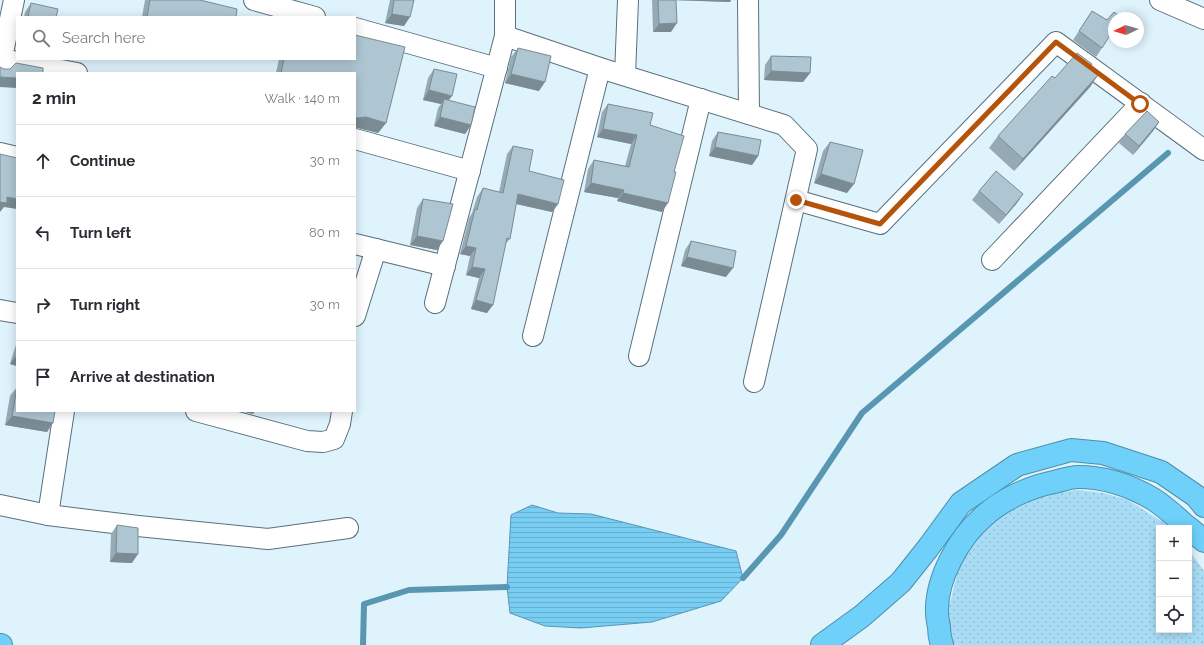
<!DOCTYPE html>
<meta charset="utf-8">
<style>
:root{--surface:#fff;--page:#f7f7f7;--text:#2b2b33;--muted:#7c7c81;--line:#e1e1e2}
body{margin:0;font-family:Raleway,sans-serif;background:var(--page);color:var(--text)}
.controls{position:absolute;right:12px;bottom:12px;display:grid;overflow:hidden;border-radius:0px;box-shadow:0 2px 10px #0003}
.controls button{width:36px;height:36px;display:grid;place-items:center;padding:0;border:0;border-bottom:1px solid var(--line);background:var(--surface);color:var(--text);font:20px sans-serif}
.compass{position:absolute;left:1108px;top:12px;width:36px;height:36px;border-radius:50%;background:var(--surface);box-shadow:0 2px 10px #0003;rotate:266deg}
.stop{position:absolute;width:12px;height:12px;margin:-9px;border:3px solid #b45309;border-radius:50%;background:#fff}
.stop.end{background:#b45309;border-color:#fff;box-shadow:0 1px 4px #0008}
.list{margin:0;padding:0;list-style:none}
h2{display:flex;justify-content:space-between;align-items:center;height:52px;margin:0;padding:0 16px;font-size:17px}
h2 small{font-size:13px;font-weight:400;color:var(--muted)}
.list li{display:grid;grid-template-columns:26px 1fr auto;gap:12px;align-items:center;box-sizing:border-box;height:72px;padding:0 16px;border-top:1px solid var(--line)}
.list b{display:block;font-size:15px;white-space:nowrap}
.list em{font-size:13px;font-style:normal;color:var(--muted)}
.icon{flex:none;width:22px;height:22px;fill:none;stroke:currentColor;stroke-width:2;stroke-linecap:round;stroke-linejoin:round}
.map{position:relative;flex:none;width:1204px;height:645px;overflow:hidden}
.search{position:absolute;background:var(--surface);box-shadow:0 2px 10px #0003;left:16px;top:16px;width:340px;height:44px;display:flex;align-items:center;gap:10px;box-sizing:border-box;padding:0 14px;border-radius:0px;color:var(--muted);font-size:15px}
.panel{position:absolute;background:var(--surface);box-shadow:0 2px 10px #0003;left:16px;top:72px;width:340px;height:340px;border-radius:0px}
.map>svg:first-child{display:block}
</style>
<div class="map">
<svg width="1204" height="645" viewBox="0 0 1204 645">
<defs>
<pattern id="grass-dots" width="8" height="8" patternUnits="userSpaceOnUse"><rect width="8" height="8" fill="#a9ddf6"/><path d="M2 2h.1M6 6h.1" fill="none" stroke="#90bdd2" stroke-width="1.8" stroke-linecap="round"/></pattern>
<pattern id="water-rules" width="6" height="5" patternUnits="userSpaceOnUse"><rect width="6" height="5" fill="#78cdf3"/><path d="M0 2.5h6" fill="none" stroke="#67afd0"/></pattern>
</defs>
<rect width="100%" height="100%" fill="#dff3fd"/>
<polygon fill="url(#grass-dots)" points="1078,490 1104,493 1128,500 1166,524 1171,528 1159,528 1159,630 1189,630 1189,550 1204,571 1204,645 952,645 950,638 949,607 958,571 965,554 978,537 1008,510 1049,493"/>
<polygon fill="url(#water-rules)" stroke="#5896b2" points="532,505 558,513 591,514 736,551 743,578 721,601 652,622 581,628 545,626 510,613 507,587 511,515"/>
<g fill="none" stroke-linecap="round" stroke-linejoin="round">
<g stroke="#5896b2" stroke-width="6">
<polyline points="743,578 781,535 862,413 1168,153"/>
<polyline points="363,645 364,604 409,590 507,587"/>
</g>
<g stroke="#59707b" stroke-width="22">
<g id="minor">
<polyline points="254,0 315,17"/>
<polyline points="748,0 749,114"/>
<polyline points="1160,0 1204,19"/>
<polyline points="355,28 497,68"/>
<polyline points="505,36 600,68 784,125 807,149 754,382"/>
<polyline points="2,59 77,73"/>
<polyline points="0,67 14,0"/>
<polyline points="625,75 628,0"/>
<polyline points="355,139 470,171"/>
<polyline points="0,153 17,157"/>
<polyline points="796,200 880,224 1056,42 1204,150"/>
<polyline points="355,244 445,266"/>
<polyline points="992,260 1141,103"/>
<polyline points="435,303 505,36 505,0"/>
<polyline points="0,310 17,313"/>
<polyline points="355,316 376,249"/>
<polyline points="533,336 600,68"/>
<polyline points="639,356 701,99"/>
<polyline points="196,411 307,441 323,442 334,439 340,424 342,411"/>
<polyline points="0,505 48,515 138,526 268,539 348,528"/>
<polyline points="48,515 64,411"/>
</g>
</g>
<g stroke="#4d8fac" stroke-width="24">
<g id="motorway">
<polyline points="1189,528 1204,541"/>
<polyline points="0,645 1,645"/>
<polyline points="822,645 862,616 901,582 928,548 961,503 1017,465 1071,450 1103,453 1161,472 1196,496 1204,506"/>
<path d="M942 645C940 639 939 633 939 627 938 622 937 617 937 612 936 579 959 537 984 516 1003 499 1029 487 1054 482 1062 480 1070 477 1078 477 1104 477 1131 486 1153 499 1166 507 1177 518 1188 528"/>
</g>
</g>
<use href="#minor" stroke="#fff" stroke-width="20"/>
<use href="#motorway" stroke="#6fd0fa" stroke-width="22"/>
</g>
<g fill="#96aab5">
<polygon points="145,0 200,0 236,17 142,17"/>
<polygon points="390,0 414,0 404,26 385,23"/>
<polygon points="652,0 731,0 730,2 676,0 671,32 653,32"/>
<polygon points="31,3 56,17 24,17 25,12"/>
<polygon points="1092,11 1107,20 1102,48 1096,57 1073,40"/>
<polygon points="518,48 539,91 505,83 511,57"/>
<polygon points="771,56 810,73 803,82 764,80 765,65"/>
<polygon points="279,59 355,59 386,123 378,133 358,128 355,128 355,73 276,73"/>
<polygon points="434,69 449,100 471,125 465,134 434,126 438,108 441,104 423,100 428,78"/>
<polygon points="1098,75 1090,87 1014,171 989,148 998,136 1055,78"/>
<polygon points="608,104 650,125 662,212 617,201 618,198 584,192 588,169 594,160 625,166 631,144 597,137 602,112"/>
<polygon points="1159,122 1153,131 1133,155 1119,143 1125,134"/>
<polygon points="718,132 758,156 752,165 709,156 712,141"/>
<polygon points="830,142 847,193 814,183 823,151"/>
<polygon points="513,146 529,171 558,204 552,212 516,204 510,239 506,243 487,313 471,309 479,278 466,275 470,256 460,254 469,218 472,213 477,197 483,188 499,192 507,154"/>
<polygon points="979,191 1023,194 1017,203 999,224 972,200"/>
<polygon points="423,199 437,250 410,245 417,208"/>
<polygon points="691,241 726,277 681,266 685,250"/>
<polygon points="17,341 17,366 10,364"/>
<polygon points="17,387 53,423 47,432 5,425 10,396"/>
<polygon points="117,525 132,563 110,562 111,534"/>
</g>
<g fill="#7a8b93">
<polygon points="670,0 731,0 730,2"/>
<polygon points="392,14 410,17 404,26 385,23"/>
<polygon points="677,23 671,32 653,32 659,24"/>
<polygon points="771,71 810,73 803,82 764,80"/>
<polygon points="511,74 545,82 539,91 505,83"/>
<polygon points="1098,75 1090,87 1014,171 1023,159"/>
<polygon points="0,77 17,78 17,88 0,87"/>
<polygon points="429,90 452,96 445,105 444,99 441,104 423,100"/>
<polygon points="355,117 366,117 386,123 378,133 358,128 355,128"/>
<polygon points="440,117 471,125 465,134 434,126"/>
<polygon points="1159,122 1153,131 1133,155 1139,146"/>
<polygon points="603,129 637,135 631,144 597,137"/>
<polygon points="715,147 758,156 752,165 709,156"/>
<polygon points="821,174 854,184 847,193 814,183"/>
<polygon points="591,183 624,190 618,198 584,192"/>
<polygon points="623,193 668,203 662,212 617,201"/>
<polygon points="518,194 558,204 552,212 512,203"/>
<polygon points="1023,194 1017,203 999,224 1006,215"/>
<polygon points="7,197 17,199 17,209 4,207 0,212 0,202"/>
<polygon points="417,236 443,241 437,250 410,245"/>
<polygon points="466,246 476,248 470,256 460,254"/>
<polygon points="687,257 733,268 726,277 681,266"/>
<polygon points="472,267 485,269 479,278 466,275"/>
<polygon points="476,300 493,305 487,313 471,309"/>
<polygon points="17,355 17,366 10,364"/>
<polygon points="240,411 255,411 253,414"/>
<polygon points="12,416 53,423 47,432 5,425"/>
<polygon points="116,553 138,554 132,563 110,562"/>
</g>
<g fill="#aec6d2" stroke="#7a8b93">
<polygon points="150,0 200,0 237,9 236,17 147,17"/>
<polygon points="394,0 414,0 410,17 392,14"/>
<polygon points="658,0 676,0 677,23 659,24"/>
<polygon points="31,3 58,9 56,17 28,17"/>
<polygon points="1092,11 1107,20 1114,12 1121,17 1121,18 1114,18 1114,29 1102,48 1079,31"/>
<polygon points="355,35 405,47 386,123 366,117 358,118 355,117 355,73 281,73 284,59 355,59"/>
<polygon points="518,48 551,56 545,82 511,74"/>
<polygon points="1077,53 1092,64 1090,68 1098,75 1023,159 998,136 1052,76 1055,78"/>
<polygon points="771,56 811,57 810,73 771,71"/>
<polygon points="16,63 43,68 43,73 17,73 17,78 0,77 0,67 4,69 10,69"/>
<polygon points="434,69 457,74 452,96 429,90"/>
<polygon points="444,99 475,107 471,125 440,117"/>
<polygon points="608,104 653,113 650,125 684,136 674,172 676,172 668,203 623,193 624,190 591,183 594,160 629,167 637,135 603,129"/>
<polygon points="1147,111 1159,122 1139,146 1125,134"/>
<polygon points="718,132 761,140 758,156 715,147"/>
<polygon points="830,142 863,150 854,184 821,174"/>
<polygon points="513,146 533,150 529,171 564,180 558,204 518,194 510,239 507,238 493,305 476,300 485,269 472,267 476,248 466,246 475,209 477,210 483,188 503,193"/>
<polygon points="0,154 17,158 17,199 7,197 7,203 0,202"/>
<polygon points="996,171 1023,194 1006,215 979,191"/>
<polygon points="423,199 453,204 443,241 417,236"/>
<polygon points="691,241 736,251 733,268 687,257"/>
<polygon points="17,387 17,411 55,411 53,423 12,416"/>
<polygon points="117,525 138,528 138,554 116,553"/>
</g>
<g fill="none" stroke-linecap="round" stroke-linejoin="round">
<polyline stroke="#b45309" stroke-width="5" points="796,200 880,224 1056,42 1140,104"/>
</g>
</svg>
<div class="controls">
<button>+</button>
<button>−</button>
<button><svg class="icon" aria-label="locate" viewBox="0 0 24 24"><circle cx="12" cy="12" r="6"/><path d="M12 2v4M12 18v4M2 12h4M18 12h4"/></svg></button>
</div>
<svg class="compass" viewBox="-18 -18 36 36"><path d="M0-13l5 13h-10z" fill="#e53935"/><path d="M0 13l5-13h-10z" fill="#7c7c81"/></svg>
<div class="stop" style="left:1140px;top:104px"></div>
<div class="stop end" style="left:796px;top:200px"></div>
<div class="search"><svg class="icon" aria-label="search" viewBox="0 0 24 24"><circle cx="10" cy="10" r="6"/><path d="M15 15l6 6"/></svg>Search here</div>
<section class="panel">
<h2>2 min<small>Walk · 140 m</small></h2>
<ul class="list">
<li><svg class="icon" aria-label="ahead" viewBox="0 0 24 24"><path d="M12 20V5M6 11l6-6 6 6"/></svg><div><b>Continue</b></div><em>30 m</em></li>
<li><svg class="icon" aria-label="left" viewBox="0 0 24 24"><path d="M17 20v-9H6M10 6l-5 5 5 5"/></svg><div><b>Turn left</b></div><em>80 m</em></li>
<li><svg class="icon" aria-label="right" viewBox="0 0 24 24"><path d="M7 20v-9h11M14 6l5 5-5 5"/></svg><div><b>Turn right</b></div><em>30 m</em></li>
<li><svg class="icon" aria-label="arrive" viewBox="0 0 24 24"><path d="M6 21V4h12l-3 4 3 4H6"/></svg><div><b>Arrive at destination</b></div></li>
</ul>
</section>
</div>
